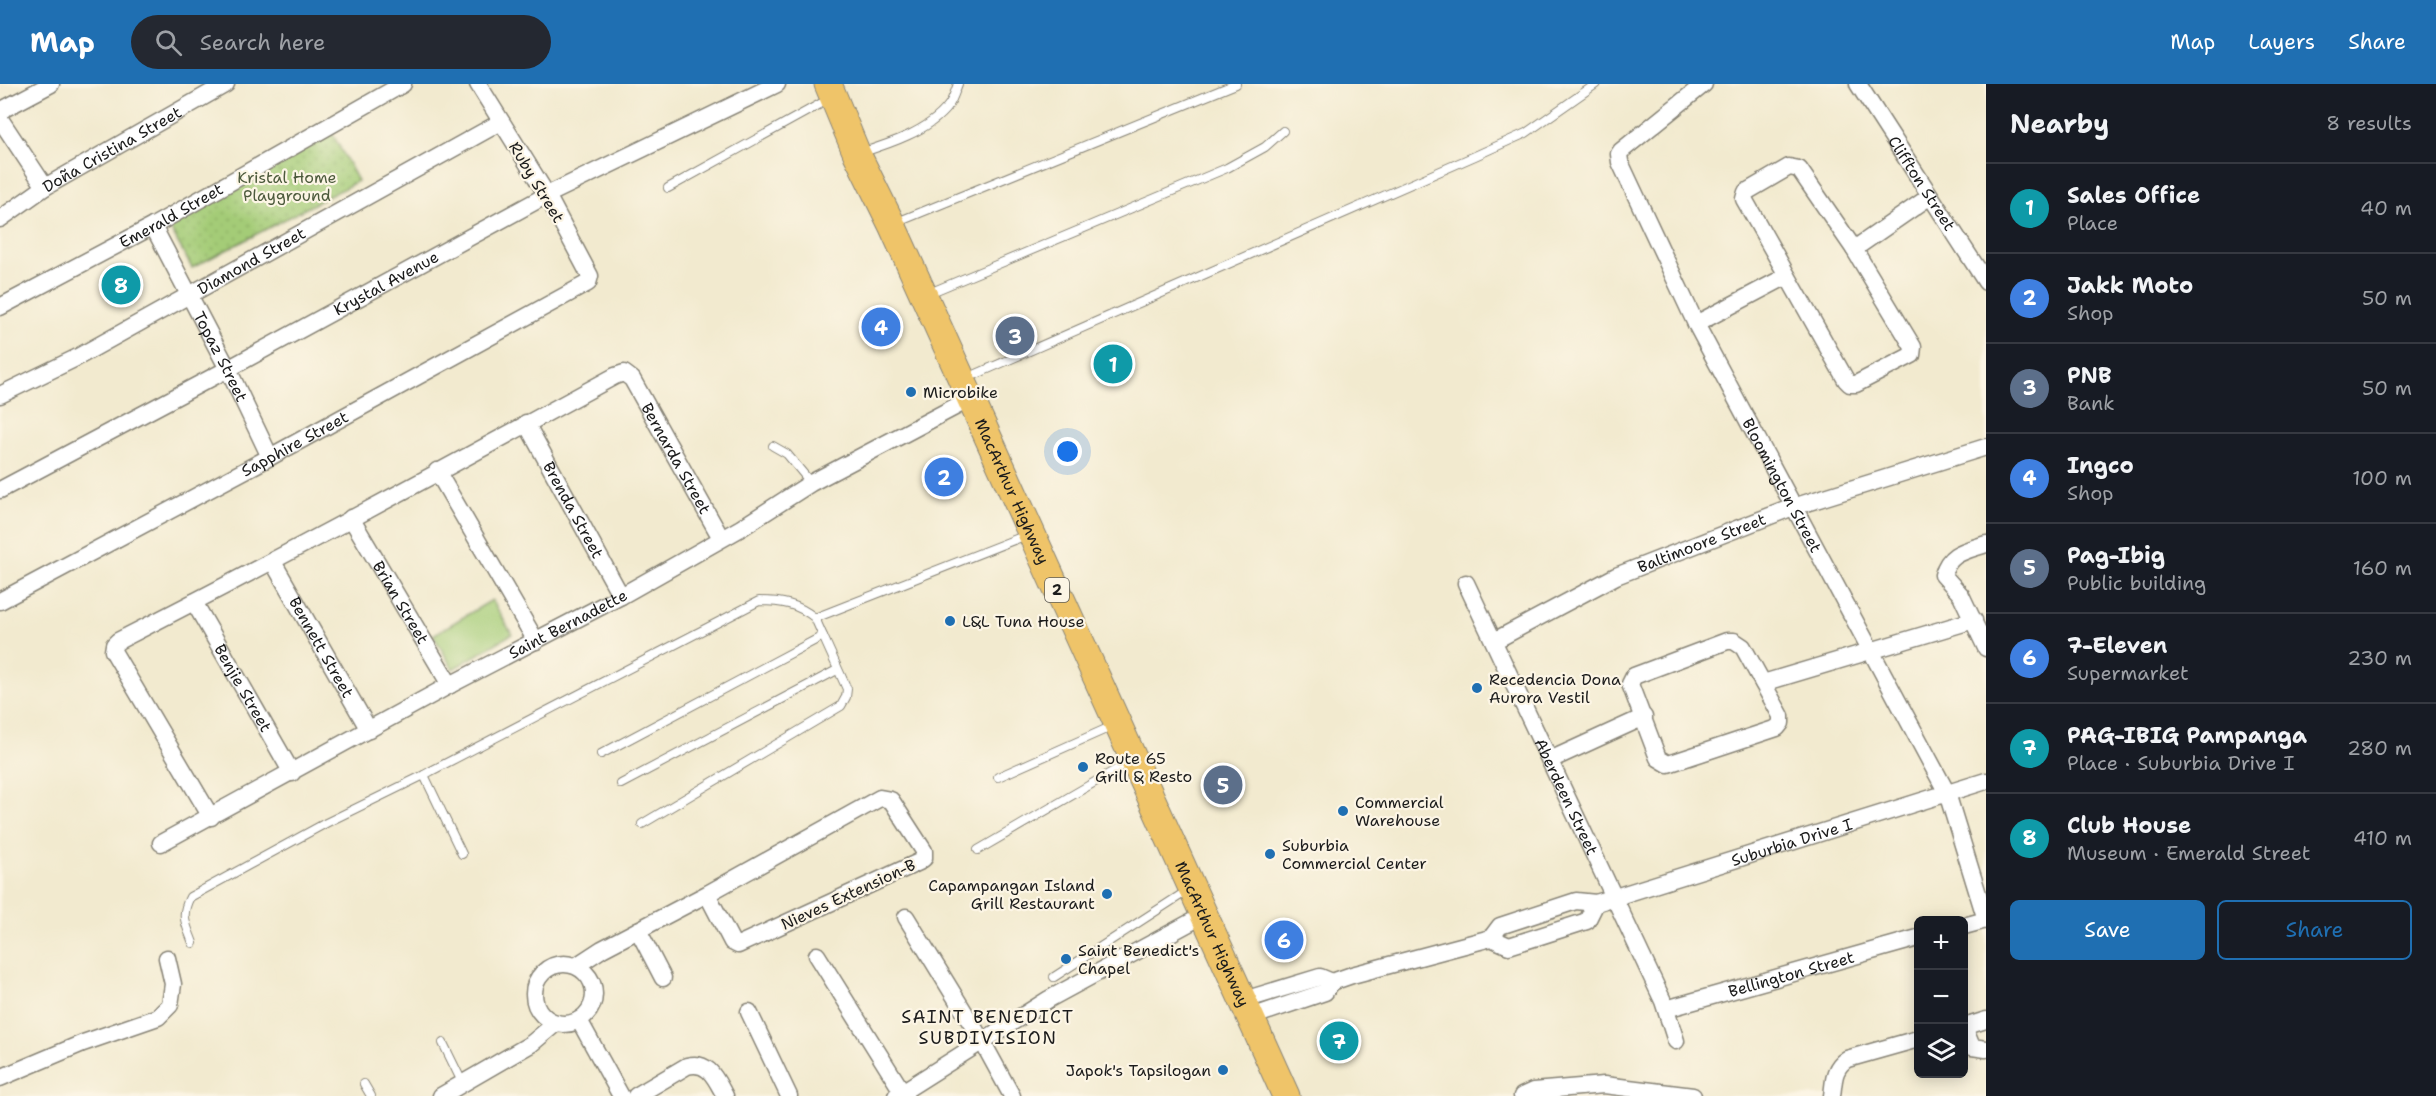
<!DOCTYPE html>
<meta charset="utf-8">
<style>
:root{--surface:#171b24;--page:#242831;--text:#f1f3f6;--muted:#9ea1a6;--line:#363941;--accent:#1f6fb2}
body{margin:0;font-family:"Shantell Sans",sans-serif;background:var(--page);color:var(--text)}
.controls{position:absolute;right:18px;bottom:18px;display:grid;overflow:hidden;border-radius:9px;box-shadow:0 3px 15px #0003}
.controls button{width:54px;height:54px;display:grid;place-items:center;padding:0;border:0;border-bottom:2px solid var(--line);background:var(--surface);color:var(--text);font:30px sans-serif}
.you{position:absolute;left:1068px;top:368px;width:21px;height:21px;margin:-15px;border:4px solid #fff;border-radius:50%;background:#1a73e8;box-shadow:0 0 0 9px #1a73e833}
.badge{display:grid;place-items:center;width:39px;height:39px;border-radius:50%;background:var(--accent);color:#fff;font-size:20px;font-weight:700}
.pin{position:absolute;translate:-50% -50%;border:3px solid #fff;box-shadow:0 2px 6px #0006}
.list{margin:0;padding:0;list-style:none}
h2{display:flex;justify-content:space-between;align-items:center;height:78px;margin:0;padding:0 24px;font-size:26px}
h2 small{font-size:20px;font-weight:400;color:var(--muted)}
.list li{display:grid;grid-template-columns:39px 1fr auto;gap:18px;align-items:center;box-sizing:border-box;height:90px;padding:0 24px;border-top:2px solid var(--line)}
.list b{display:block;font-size:22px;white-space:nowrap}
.list p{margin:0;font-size:20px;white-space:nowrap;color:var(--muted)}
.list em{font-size:20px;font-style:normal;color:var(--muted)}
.actions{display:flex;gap:12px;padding:18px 24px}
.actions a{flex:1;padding:14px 0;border:2px solid var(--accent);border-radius:9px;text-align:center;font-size:21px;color:var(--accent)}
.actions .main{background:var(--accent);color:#fff}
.icon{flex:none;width:33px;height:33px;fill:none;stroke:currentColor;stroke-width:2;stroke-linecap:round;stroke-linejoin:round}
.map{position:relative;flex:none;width:1986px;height:1012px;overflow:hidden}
header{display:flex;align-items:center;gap:36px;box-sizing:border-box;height:84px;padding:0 30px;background:var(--accent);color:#fff}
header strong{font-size:28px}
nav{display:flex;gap:33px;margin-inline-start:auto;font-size:21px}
.search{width:420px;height:54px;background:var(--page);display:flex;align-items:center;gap:15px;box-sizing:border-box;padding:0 21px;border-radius:33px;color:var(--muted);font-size:22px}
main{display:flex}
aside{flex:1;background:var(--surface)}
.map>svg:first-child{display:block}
</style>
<header>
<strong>Map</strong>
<div class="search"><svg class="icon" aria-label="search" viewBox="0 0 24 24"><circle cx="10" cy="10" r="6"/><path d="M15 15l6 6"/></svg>Search here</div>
<nav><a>Map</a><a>Layers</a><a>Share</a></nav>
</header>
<main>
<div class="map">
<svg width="1986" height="1012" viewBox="0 0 1986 1012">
<defs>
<pattern id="park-dots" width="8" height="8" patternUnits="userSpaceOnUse" patternTransform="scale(1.5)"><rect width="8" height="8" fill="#a4cc77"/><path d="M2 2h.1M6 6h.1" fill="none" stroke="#8daf66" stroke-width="1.8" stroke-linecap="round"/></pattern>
</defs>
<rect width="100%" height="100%" fill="#fcf5e5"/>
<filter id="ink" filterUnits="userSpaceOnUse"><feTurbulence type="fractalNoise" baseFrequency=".0167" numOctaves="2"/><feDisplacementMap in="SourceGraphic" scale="12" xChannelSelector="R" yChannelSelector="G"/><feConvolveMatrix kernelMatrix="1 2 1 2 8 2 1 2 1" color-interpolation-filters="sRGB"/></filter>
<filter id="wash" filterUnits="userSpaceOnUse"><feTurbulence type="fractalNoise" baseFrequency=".008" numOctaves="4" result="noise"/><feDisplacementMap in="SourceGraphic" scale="24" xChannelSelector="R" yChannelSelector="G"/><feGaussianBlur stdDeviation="1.35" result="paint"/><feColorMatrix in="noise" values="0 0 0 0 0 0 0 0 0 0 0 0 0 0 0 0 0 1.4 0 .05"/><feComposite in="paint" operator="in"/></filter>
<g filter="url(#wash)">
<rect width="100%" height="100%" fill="#f2eacf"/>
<polygon fill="#a4cc77" stroke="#60744a" stroke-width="1.5" points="492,516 512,550 453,585 433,551"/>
<polygon fill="url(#park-dots)" stroke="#60744a" stroke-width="1.5" points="331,47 358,97 192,184 165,135"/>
</g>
<g filter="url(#ink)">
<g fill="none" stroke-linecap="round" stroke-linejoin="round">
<g stroke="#878376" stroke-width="10">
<g id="service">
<path d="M860 69C889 60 929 47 948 22 953 16 955 7 958 0"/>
<polyline points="668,104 831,14"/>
<polyline points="895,139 1236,0"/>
<polyline points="927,210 1227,84 1265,63 1283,47"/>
<polyline points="965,295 1475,72 1526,49 1596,0"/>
<polyline points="773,362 787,370 811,399"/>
<polyline points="601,670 823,552 815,534"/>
<polyline points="998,693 1115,641"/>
<polyline points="621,700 837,586"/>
<polyline points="642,740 841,622 846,613 847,605 823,552"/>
<polyline points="978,766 1131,677"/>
<path d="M462 770 424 691 431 687 759 517C782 517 798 520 815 534L1029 450"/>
<path d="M193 859C186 840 180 832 190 813L326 739 424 691"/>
<polyline points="1054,893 1190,805"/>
<polyline points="443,959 463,1000"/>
<polyline points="364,1000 371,1012"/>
</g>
</g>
<g stroke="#878376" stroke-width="19">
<g id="minor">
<path id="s1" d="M1704 0 1621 67 1619 70 1620 78 1696 240 1947 709 1986 836"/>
<path id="s2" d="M1858 0 1986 198"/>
<polyline points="0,27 51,0"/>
<polyline points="0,35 45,103"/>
<polygon points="1789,83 1799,85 1854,165 1913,263 1912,271 1856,300 1850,300 1846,296 1744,115 1746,108"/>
<path id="s3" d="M0 135 45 103 226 0"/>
<path id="s4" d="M153 142 228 285 270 373"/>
<polyline points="1854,165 1929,113"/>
<path id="s5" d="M0 223 153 142 403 0"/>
<polyline points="1696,240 1787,192"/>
<path id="s6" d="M0 311 76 274 501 38"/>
<path id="s7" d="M526 339 621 512"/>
<polyline points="437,387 536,557"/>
<path id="s8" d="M0 406 228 285 547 111 777 0"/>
<path id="s9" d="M351 434 450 601"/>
<path d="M1986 460C1966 467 1949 468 1943 491L1961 511 1986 564"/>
<path id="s10" d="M273 478 369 646"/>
<path id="s11" d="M1466 499 1663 917 1676 957"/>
<path id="s12" d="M0 517 270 373 588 199 590 192 547 111 478 0"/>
<path id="s13" d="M194 518 292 689"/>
<path id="s14" d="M1494 557 1616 492 1793 423 1986 363"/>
<polygon points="1727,557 1734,557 1743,563 1781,632 1781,639 1777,644 1668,680 1658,674 1630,600 1634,592"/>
<polyline points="1763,599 1974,536"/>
<polyline points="1550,676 1644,633"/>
<path id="s15" d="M211 733 113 567 114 561 118 557C285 472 450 382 615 292L624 289 632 295 721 454"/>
<path id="s16" d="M161 759 450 601 621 512 741 444 811 399 970 315"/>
<polyline points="906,833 982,957 1012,1012"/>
<polyline points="1964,842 1986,836"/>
<polyline points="638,846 663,894"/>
<path id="s17" d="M1491 854 1500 842 1576 817 1596 819 1986 697"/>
<polyline points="817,871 905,1012"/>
<circle cx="564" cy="910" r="30"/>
<polyline points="576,882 602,865 707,810 880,714 891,716 924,767 924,774 919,778 738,861 732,858 707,810"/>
<polyline points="1244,916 1320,893 1332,898"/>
<path id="s18" d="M1666 925 1918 854"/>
<polyline points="749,928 789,1012"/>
<polyline points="1251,933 1325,908 1332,898 1352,891 1491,854 1509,862 1587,837 1596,819"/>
<polyline points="579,936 621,1012"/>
<polyline points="1964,943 1972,963 1986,965"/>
<polyline points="1964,943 1986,936"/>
<polyline points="0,994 83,959 158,933 170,921 173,900 167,874"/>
<polyline points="441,1012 531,960 556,939"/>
<path d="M636 1012 687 982C709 976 716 996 725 1012"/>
<polyline points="896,1012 1049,915 1204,831"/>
<polyline points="1522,1012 1533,1007 1604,1001 1693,1012"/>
<path d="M1832 1012C1834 997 1833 984 1847 975L1918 955"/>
</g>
</g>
<g stroke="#878376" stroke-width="29">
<g id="trunk">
<path id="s19" d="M828 0 857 70 892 141 1286 1012"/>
</g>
</g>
<use href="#service" stroke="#fff" stroke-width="8"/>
<use href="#minor" stroke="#fff" stroke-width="16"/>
<use href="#trunk" stroke="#efc469" stroke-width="27"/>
</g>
</g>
<g fill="#1f6fb2" stroke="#fcf5e5" stroke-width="2">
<circle cx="911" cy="308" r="6"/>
<circle cx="950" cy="537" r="6"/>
<circle cx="1477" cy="604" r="6"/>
<circle cx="1083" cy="683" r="6"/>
<circle cx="1343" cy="727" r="6"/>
<circle cx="1270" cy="770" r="6"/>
<circle cx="1107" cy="810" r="6"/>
<circle cx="1066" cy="875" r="6"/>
<circle cx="1223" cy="986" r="6"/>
</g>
<g text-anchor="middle" stroke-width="4.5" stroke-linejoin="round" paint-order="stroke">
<rect fill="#fcf5e5" stroke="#5f5d58" stroke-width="1.5" x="1045" y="494" width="24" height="24" rx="4.5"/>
<g font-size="15" font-weight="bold" fill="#1c1c1c">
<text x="1057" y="511">2</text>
</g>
<g font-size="16" fill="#1c1c1c" stroke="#fcf5e5">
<text dy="6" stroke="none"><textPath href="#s3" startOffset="132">Doña Cristina Street</textPath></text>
<text transform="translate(537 98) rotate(59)" y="6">Ruby Street</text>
<text dy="6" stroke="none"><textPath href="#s2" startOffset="118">Cliffton Street</textPath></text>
<text dy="6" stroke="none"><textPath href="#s5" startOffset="194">Emerald Street</textPath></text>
<text dy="6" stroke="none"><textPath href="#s6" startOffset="285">Diamond Street</textPath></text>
<text dy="6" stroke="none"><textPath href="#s8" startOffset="438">Krystal Avenue</textPath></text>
<text dy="6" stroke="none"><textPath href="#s4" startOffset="147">Topaz Street</textPath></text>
<text dy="6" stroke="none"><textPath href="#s12" startOffset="334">Sapphire Street</textPath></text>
<text dy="6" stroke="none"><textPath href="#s15" startOffset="878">Bernarda Street</textPath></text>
<text dy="6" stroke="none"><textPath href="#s1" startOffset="480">Bloomington Street</textPath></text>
<text dy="6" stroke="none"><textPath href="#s19" startOffset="447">MacArthur Highway</textPath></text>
<text dy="6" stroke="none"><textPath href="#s7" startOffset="99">Brenda Street</textPath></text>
<text dy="6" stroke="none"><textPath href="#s14" startOffset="230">Baltimoore Street</textPath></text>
<text dy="6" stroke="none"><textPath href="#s9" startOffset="98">Brian Street</textPath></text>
<text dy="6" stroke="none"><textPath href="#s16" startOffset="462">Saint Bernadette</textPath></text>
<text dy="6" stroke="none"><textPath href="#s10" startOffset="98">Bennett Street</textPath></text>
<text dy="6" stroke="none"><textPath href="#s13" startOffset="99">Benjie Street</textPath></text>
<text dy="6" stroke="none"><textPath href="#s11" startOffset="236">Aberdeen Street</textPath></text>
<text dy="6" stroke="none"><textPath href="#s17" startOffset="320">Suburbia Drive I</textPath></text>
<text transform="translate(848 810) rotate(-25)" y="6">Nieves Extension-B</text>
<text dy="6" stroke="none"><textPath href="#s19" startOffset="933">MacArthur Highway</textPath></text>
<text dy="6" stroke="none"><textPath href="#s18" startOffset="130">Bellington Street</textPath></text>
</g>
<g font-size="16" fill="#4c5a3c" stroke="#fcf5e5">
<text x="287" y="99">Kristal Home<tspan x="287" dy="18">Playground</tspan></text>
</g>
<g font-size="16" fill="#1c1c1c" stroke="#fcf5e5" text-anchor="start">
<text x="923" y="314">Microbike</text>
<text x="962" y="543">L&amp;L Tuna House</text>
<text x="1489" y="601">Recedencia Dona<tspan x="1489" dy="18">Aurora Vestil</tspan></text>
<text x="1095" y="680">Route 65<tspan x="1095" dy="18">Grill &amp; Resto</tspan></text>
<text x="1355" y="724">Commercial<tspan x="1355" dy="18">Warehouse</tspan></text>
<text x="1282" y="767">Suburbia<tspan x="1282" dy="18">Commercial Center</tspan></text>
<text x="1095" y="807" text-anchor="end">Capampangan Island<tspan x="1095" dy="18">Grill Restaurant</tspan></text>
<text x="1078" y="872">Saint Benedict's<tspan x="1078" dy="18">Chapel</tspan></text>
<text x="1211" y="992" text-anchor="end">Japok's Tapsilogan</text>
</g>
<g font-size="18" letter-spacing="1.5" fill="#1c1c1c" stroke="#fcf5e5">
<text x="988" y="939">SAINT BENEDICT<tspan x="988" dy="21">SUBDIVISION</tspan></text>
</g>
</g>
</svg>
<div class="controls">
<button>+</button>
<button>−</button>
<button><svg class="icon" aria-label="layers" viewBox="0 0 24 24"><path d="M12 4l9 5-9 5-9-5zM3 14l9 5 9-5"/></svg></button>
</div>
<div class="you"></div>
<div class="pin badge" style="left:1113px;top:280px;background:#0f9aa8">1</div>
<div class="pin badge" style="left:944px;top:393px;background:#3f7fe0">2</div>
<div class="pin badge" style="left:1015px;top:252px;background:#5c6f8a">3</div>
<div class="pin badge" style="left:881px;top:243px;background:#3f7fe0">4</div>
<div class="pin badge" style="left:1223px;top:701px;background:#5c6f8a">5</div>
<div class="pin badge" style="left:1284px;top:856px;background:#3f7fe0">6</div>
<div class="pin badge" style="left:1339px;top:957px;background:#0f9aa8">7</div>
<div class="pin badge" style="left:121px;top:201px;background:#0f9aa8">8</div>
</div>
<aside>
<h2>Nearby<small>8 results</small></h2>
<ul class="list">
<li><span class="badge" style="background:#0f9aa8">1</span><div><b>Sales Office</b><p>Place</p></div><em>40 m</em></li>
<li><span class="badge" style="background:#3f7fe0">2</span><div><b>Jakk Moto</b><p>Shop</p></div><em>50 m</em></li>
<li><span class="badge" style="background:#5c6f8a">3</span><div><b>PNB</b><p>Bank</p></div><em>50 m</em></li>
<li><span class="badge" style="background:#3f7fe0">4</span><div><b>Ingco</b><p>Shop</p></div><em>100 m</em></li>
<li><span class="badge" style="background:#5c6f8a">5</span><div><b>Pag-Ibig</b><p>Public building</p></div><em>160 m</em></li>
<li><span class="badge" style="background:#3f7fe0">6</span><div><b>7-Eleven</b><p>Supermarket</p></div><em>230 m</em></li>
<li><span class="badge" style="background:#0f9aa8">7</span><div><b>PAG-IBIG Pampanga</b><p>Place · Suburbia Drive I</p></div><em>280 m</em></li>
<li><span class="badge" style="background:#0f9aa8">8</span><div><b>Club House</b><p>Museum · Emerald Street</p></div><em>410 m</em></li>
</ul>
<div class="actions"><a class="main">Save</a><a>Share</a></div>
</aside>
</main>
